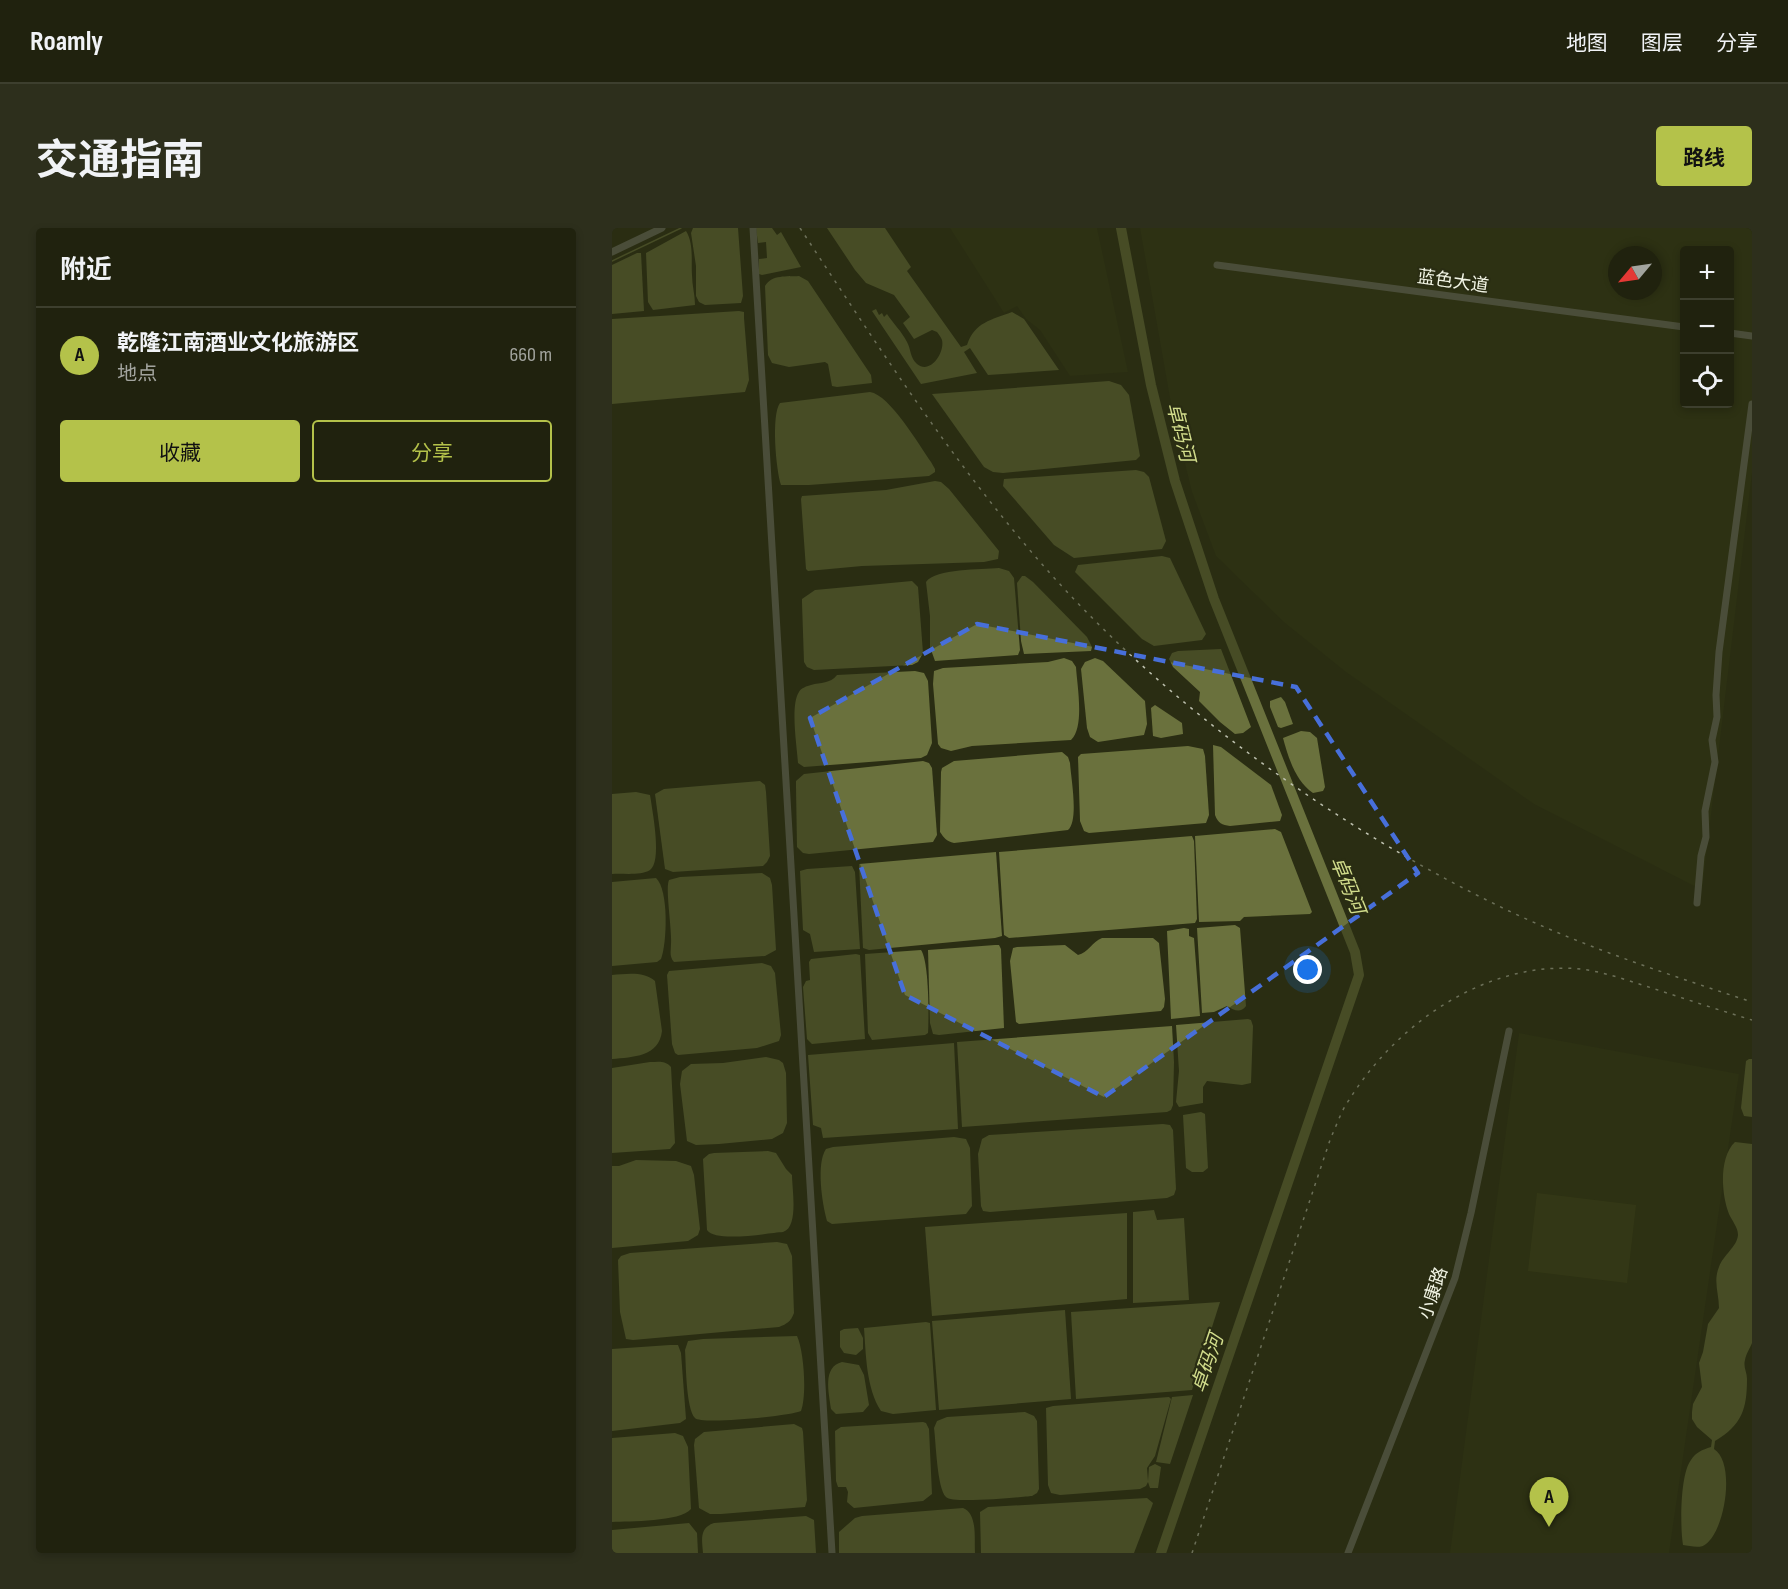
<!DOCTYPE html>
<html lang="zh">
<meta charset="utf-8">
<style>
:root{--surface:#20220e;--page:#2d2f1c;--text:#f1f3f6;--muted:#a2a49e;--line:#3d3f2e;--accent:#b4c24a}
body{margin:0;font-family:"Sofia Sans Condensed","Noto Sans SC",sans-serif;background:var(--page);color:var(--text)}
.controls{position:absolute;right:18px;top:18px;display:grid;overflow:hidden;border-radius:6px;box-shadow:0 3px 9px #0003}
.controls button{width:54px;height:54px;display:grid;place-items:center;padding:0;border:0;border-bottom:2px solid var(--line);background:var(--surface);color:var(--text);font:30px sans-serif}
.compass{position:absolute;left:996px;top:18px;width:54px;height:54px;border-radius:50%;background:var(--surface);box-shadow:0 3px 9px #0003;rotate:241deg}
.you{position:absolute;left:696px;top:742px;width:21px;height:21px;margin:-15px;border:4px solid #fff;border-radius:50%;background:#1a73e8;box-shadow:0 0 0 9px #1a73e833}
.badge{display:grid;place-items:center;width:39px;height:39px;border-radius:50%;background:var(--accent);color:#111;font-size:20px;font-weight:700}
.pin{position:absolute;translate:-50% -50px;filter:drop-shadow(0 2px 3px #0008)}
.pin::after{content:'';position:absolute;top:32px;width:21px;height:18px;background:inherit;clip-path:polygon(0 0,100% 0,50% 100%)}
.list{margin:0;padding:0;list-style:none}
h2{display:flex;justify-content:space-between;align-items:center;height:78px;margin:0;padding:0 24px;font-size:26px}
h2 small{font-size:20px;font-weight:400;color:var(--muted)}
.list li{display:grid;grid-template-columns:39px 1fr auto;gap:18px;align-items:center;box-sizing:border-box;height:96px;padding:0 24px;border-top:2px solid var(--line)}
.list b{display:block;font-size:22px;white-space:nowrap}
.list p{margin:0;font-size:20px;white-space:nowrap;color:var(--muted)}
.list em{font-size:20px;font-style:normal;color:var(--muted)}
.actions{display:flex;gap:12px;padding:18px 24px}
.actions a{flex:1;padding:14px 0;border:2px solid var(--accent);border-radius:6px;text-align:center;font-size:21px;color:var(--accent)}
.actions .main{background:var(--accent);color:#111}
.icon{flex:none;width:33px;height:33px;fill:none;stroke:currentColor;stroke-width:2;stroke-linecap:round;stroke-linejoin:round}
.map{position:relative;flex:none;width:1140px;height:1325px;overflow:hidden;border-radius:6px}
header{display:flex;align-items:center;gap:36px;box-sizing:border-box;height:84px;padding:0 30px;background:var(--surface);border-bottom:2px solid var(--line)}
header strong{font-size:28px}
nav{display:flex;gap:33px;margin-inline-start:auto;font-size:21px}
.intro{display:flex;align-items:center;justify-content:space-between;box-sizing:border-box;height:144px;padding:0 36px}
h1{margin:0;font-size:42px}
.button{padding:15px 27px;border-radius:6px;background:var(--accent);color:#111;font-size:21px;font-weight:700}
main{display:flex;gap:36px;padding:0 36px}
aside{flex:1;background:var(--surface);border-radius:6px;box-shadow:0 3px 9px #0003}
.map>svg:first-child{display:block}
</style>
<header>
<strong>Roamly</strong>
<nav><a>地图</a><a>图层</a><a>分享</a></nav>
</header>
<div class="intro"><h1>交通指南</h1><a class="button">路线</a></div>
<main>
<aside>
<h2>附近<small></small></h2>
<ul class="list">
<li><span class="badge">A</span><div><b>乾隆江南酒业文化旅游区</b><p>地点</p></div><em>660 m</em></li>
</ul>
<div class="actions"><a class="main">收藏</a><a>分享</a></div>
</aside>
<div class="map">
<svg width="1140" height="1325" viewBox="0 0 1140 1325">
<rect width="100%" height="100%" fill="#2a2d13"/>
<g fill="#313514" fill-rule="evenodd">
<polygon points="338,0 485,0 516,144 458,148 428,102 414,91 405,78 392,85"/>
<path d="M528 0H1140V245L1090 662 922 576 734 444 673 395 604 328 580 264 561 187ZM1072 22H1118V176H1072ZM1005 27H1041V63H1005Z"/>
<polygon points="907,805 1127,846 1057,1325 838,1325"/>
</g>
<polygon fill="#3f441b" points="925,965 1024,977 1015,1055 916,1043"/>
<g fill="#6a713d">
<polygon points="81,0 126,0 131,68 129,75 93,77 87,74 84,68 84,38 79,5"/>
<polygon points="144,0 160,0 165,7 169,4 189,39 150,47 147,46 147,31 155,30 154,14 146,15"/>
<path d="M215 0H273L299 39 295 43 349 119 355 117C363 94 379 92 400 84L412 91 447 142 376 147 358 120 352 124 365 145 309 156 260 83 264 81 267 87 270 85 272 89 275 86C281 95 290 104 295 114 299 121 298 130 305 136 318 147 333 125 330 112 329 109 327 107 325 104L320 102 302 111 291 95 298 89 282 67 254 55 243 42Z"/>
<path d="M74 3C82 16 79 33 80 47 80 57 83 67 83 77L41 82 36 74 34 25Z"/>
<polygon points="25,25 29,25 32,83 0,86 0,37"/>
<path d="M187 48 196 53 259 147 260 155 225 159 220 158 216 136 213 134 177 139 160 135 156 127 153 58C160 46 175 49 187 48Z"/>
<polygon points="127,83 132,84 132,90 137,152 133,164 0,176 0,91"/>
<polygon points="497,153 509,157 517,167 528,228 524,232 391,245 381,244 372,239 320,166"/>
<path d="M258 164C278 167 307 217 319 234L323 241V244L317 248 197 257H169C164 242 159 187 168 175Z"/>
<polygon points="524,242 532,244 537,249 554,313 550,321 462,330 442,317 391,258 392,251"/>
<polygon points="323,253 329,254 337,261 387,323 386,331 372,334 250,338 196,343 194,341 189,271 190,268 274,262"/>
<polygon points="550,328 558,330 594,406 590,412 542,418 530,411 463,344 466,337"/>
<path d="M387 340 397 343 402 350 408 422 406 427 323 433 318 419V388L314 354C324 340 369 342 387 340Z"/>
<polygon points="410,348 413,348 421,354 475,409 480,419 479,423 412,426 409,413 405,355"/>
<polygon points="300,353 306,359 311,425 306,434 300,437 202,442 195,439 192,434 190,375 190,371 203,362"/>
<polygon points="609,421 639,499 631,505 623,506 608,494 587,473 588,464 561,439 557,431 560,425 566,423"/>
<path d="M452 430 460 433 464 439C465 457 473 499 459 512L360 518 339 523 329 520 326 516 321 456 322 443 331 440 436 434Z"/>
<polygon points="483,430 491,433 533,473 535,496 532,507 486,514 478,509 475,500 469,441 473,434"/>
<path d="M303 443 312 445 316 453 320 515 315 527 309 530 192 539 186 535C185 519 178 477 187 464 189 460 195 458 199 457 209 454 218 456 225 447Z"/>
<polygon points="669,469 673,474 681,496 669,500 666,499 658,479 658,473"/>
<polygon points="543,477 570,495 571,506 549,510 541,508 539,480"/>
<path d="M689 503 698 504 705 510 713 559 711 563 701 565C684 554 676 529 671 510Z"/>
<path d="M601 517 609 519 659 557 670 587 668 593 618 598C610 597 606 595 603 587Z"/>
<polygon points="576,518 591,521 593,528 597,587 594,595 477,605 472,603 468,593 466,529 469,526"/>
<path d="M450 524 456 529 458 535C459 551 467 592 456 602L342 615C334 613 332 610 328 604L329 544 330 540 342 533Z"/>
<polygon points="311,533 317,535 320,540 325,607 321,614 197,626 191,625 185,619 184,559 184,553 192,546"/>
<polygon points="148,553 153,557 154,564 158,628 155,634 151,638 61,644 53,641 43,566 52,561"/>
<path d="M24 564 38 567 39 573C41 587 50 634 38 642 28 648 11 645 0 646V566Z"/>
<polygon points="663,601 669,604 700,684 698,686 632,689 628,693 587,694 583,608"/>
<polygon points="580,608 582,613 585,691 583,695 397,710 392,707 387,624"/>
<polygon points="384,624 390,708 383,710 257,722 251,720 247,636"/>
<polygon points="240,638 243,644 248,721 202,724 198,706 191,702 188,643 195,641"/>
<path d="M150 645 158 650 160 657 164 722 153 728 62 734C57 728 59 723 59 716 60 701 53 660 57 652L68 649Z"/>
<path d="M44 650C57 662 55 715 49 731L45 734 0 738V654Z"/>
<path d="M623 697 628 700 634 778C628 786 622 782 615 778L602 784 590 785 585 700Z"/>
<polygon points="572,700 577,701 577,708 582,710 588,788 559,791 555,703"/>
<path d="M490 710H541L547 715 553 771 552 779 549 783 407 796 404 794 398 733 401 720 405 719 453 717 466 727C476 725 480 714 490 710Z"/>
<polygon points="383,717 387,717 389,721 392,800 327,807 321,806 318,795 316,722"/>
<path d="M309 722C317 733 317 789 316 805L313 807 260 812 256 805 253 726Z"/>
<polygon points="244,726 248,727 253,811 200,816 195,811 191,759 194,753 198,752 197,734 199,731"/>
<polygon points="150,735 159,738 163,745 169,807 167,813 145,820 66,827 63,825 60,816 55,747 57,743"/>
<path d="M0 747C14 746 32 743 43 753L50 803C47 829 21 829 0 831Z"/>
<polygon points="636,791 639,792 641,798 639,855 630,857 595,853 591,859 591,875 567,879 564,874 567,843 564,797"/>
<polygon points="560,798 562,834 561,877 559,882 555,884 350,899 345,814"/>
<polygon points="342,815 346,901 211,910 209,900 201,897 196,827"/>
<polygon points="154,829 167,832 171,835 174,845 175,895 171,905 160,911 107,916 84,917 75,913 68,856 70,843 79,836 111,835"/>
<polygon points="1137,831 1140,831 1140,889 1132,888 1129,880 1134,833"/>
<path d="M38 834C46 834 53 832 59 839L63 915 58 921 0 925V840Z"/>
<polygon points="589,884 593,886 596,940 591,944 580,944 574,940 571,887"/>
<polygon points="551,896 558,897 561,902 564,961 562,967 555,970 378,984 371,983 369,978 366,926 370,911 377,907"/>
<path d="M342 909 354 911 358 920 360 978 354 986 220 996 215 993C210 976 204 935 214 921L221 919Z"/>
<path d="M1123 914 1140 916V1115C1138 1120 1134 1126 1133 1132 1131 1139 1135 1144 1135 1151 1135 1181 1130 1197 1103 1213L1102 1221C1124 1235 1113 1302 1094 1316 1089 1321 1078 1318 1071 1317 1068 1299 1068 1246 1079 1232 1084 1224 1090 1222 1099 1219L1100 1212 1085 1199 1080 1191V1184L1081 1176 1090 1159 1087 1135 1091 1124 1096 1096 1107 1080C1107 1066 1101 1053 1107 1039 1111 1027 1125 1019 1126 1007 1126 999 1120 993 1117 986 1109 966 1107 929 1123 914Z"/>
<path d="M156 923 164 925 174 941 180 947C180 961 187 999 171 1004 155 1005 104 1015 95 1002L91 931 97 926 102 925Z"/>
<polygon points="24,932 64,933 79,938 82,947 88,1001 86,1007 76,1013 0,1020 0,938 7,938"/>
<polygon points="542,982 545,992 572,990 577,1072 521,1075 521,984"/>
<polygon points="515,985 515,1071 320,1088 313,999"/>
<path d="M165 1014 175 1016 180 1028 182 1085C179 1093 175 1096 167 1099L21 1112 14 1111 8 1084 6 1032 9 1028 18 1025Z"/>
<polygon points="608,1074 580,1162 464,1171 459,1084"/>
<polygon points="453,1082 459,1171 327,1182 320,1093"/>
<path d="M314 1094 318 1095 324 1182 281 1186 269 1183C254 1160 254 1126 252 1100Z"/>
<polygon points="246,1100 251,1110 251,1121 244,1127 232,1125 228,1119 228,1103 232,1101"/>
<path d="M185 1108C192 1123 195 1167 189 1183 178 1188 89 1197 83 1190 74 1181 74 1136 73 1122L76 1113 91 1111Z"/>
<polygon points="58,1117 66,1117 69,1125 74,1191 68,1195 0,1203 0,1121"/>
<path d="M230 1134 247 1137 252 1147 257 1177 251 1184 224 1186 219 1181C217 1165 210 1139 230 1134Z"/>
<polygon points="581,1167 558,1236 544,1234 560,1169"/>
<polygon points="557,1169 559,1171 543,1228 535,1240 536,1253 537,1239 543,1236 549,1239 546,1260 538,1260 536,1254 534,1258 528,1261 448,1267 439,1265 436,1257 434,1180 441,1178"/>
<path d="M413 1184 422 1188 425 1193 427 1261 425 1265 420 1268C407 1269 340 1276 334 1269 325 1260 324 1214 322 1200L325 1193 335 1189Z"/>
<polygon points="311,1194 314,1195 317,1201 320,1266 311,1273 242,1280 235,1274 236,1264 234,1259 226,1259 224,1253 223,1203 229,1199"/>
<polygon points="182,1196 190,1200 191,1204 195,1272 193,1279 109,1286 98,1286 87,1280 82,1217 83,1211 92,1204"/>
<path d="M63 1205 71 1208 76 1219 79 1281C68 1294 17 1293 0 1294V1210Z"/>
<polygon points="535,1270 541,1275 540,1278 522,1325 369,1325 368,1284 376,1279"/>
<path d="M351 1280C366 1286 362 1311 363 1325H227V1304L243 1290 250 1288Z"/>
<path d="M194 1288 202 1292 204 1325H91C90 1312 87 1300 102 1295Z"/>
<polygon points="77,1295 85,1305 86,1325 0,1325 0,1302"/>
</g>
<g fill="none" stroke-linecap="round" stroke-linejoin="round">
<polyline stroke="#6a713d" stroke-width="1.5" points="0,33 69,0"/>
<polyline stroke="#6a713d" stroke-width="10" points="509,0 539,157 563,253 602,371 743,724 747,747 549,1325"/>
<g stroke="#727468" stroke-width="7">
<polyline points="141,0 220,1325"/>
<polyline points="0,24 50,0"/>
<polyline points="605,37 1072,99"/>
<polyline points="1118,105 1140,108"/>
<polyline points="1085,675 1089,628 1094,609 1093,583 1103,534 1100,512 1105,489 1104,467 1107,424 1140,176"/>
<polyline points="736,1325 843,1050 859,985 897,803"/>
</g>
<g stroke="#bdc0ae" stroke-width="1.5" stroke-dasharray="3 6" stroke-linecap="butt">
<path d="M188 0C266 118 342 237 436 343 561 483 728 602 897 683 975 720 1058 747 1140 774"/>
<path d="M580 1325 719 909C725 897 729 883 737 872 785 795 875 732 969 741 993 744 1017 753 1040 760 1073 771 1107 782 1140 792"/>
</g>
</g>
<path d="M0 0H1140V1325H0ZM365 396 684 459 806 645 492 869 293 767 198 490Z" fill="#2a2d13" fill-opacity=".55" fill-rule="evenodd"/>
<path fill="none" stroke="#476fda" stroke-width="4.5" stroke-dasharray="12 8" stroke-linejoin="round" d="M365 396 684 459 806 645 492 869 293 767 198 490Z"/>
<g text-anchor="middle" stroke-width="4.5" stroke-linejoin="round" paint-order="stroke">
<g font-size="18" fill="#f1f4e4" stroke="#2a2d13">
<text transform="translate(841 53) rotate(8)" y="6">蓝色大道</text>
<text transform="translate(821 1065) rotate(-71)" y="6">小康路</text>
</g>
<g font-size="20" font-style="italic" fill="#d1dc8b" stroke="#2a2d13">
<text transform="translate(569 204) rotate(76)" y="7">卓码河</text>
<text transform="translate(736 657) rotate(68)" y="7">卓码河</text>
<text transform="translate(595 1135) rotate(-71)" y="7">卓码河</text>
</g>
</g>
</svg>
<div class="controls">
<button>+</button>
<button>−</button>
<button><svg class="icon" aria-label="locate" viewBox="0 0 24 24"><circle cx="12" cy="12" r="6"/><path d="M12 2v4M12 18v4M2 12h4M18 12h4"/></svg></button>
</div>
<svg class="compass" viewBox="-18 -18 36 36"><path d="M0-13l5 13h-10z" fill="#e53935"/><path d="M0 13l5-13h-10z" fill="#a2a49e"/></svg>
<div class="you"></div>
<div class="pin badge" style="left:937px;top:1299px">A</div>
</div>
</main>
